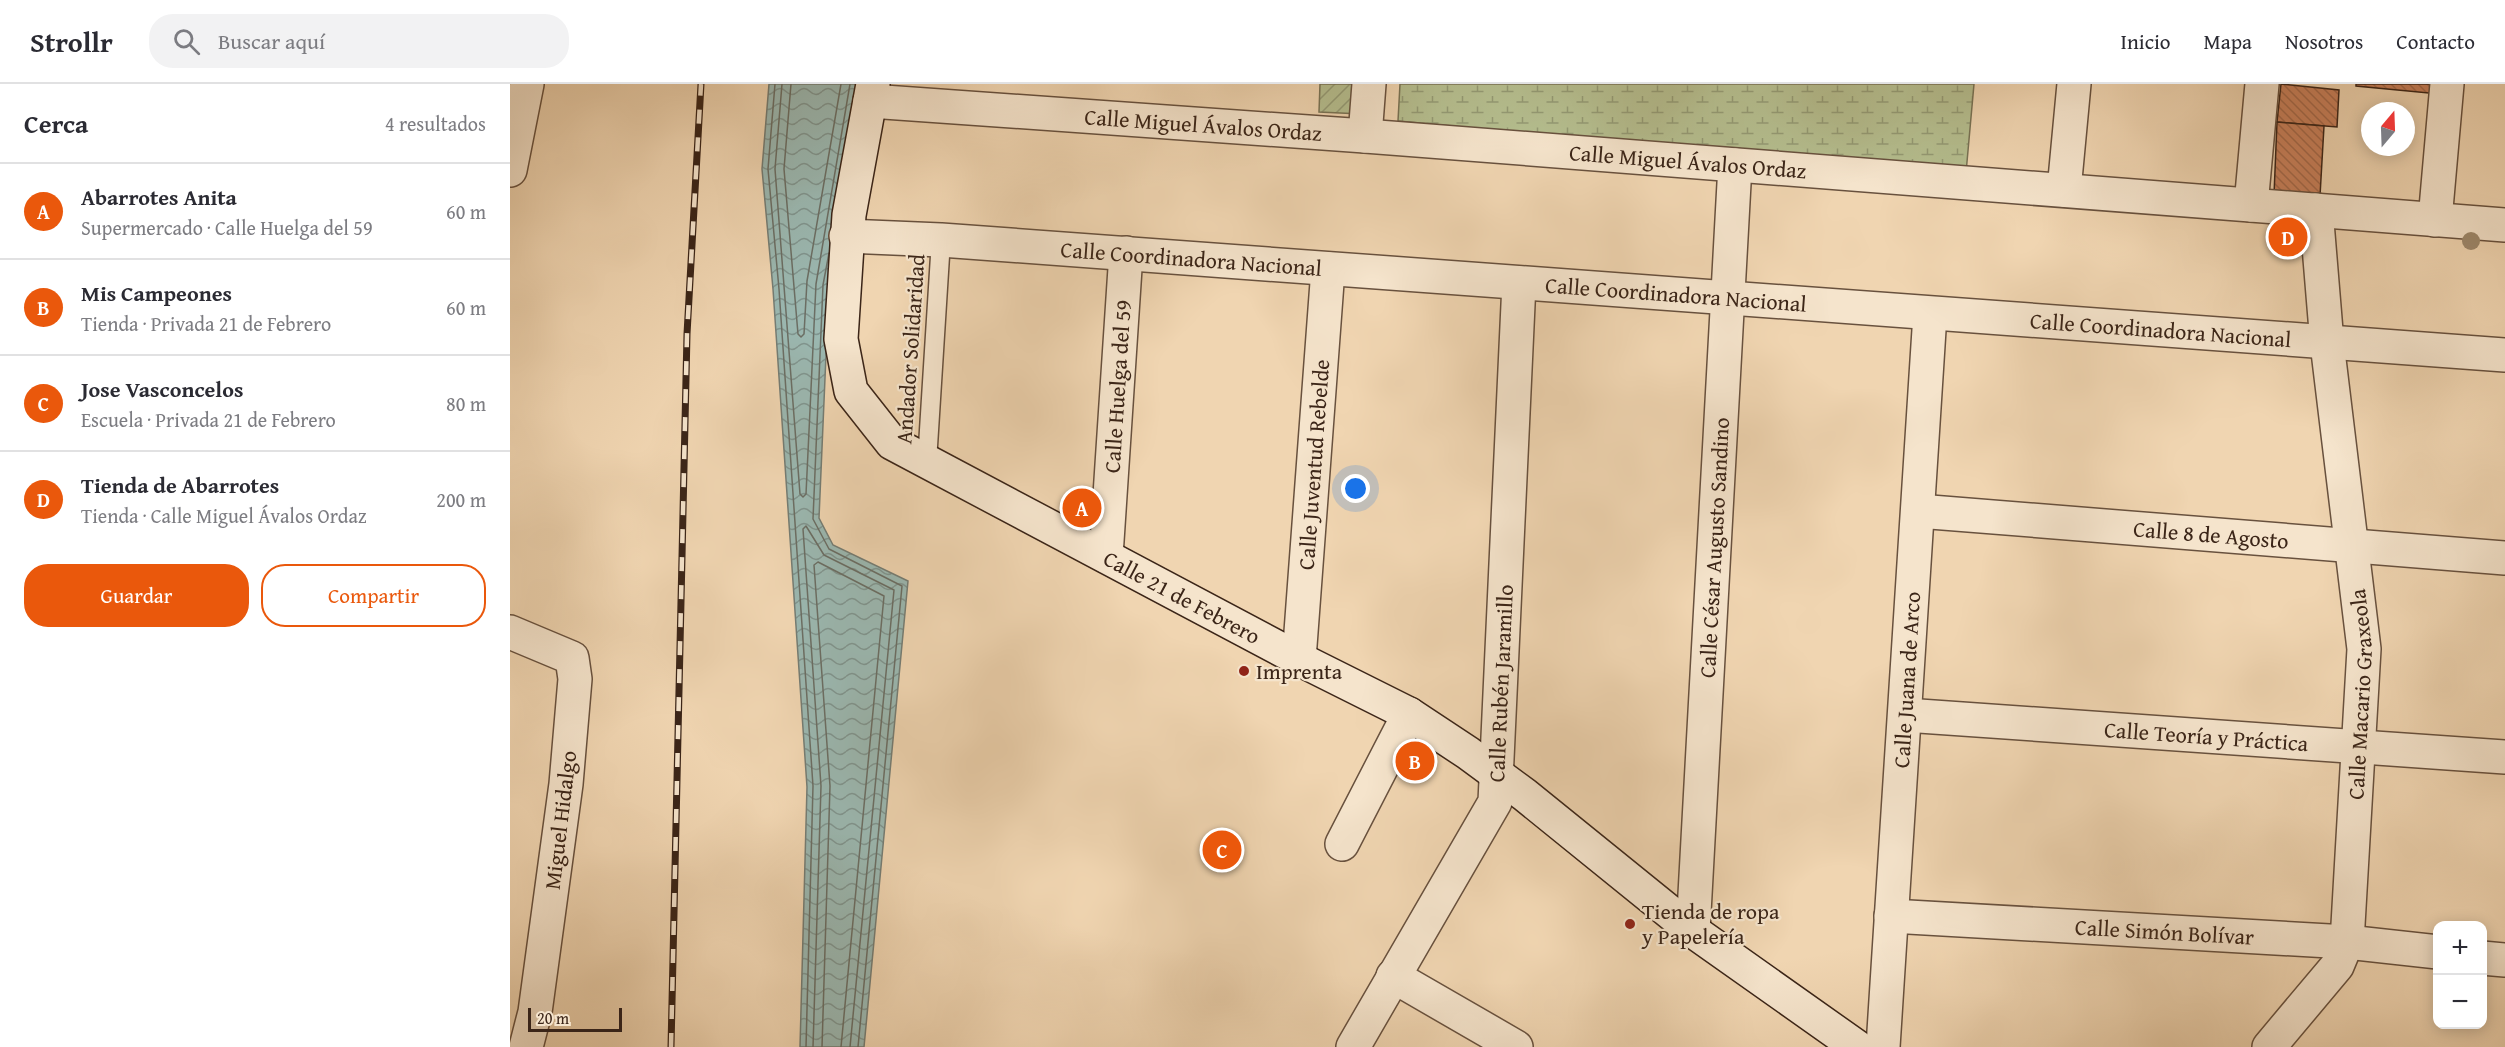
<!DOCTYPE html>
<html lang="es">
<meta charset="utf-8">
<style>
:root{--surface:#fff;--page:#f2f2f3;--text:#2b2b33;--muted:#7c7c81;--line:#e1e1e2;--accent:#ea580c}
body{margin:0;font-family:"Gentium Book Plus",serif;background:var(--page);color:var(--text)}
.controls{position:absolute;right:18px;bottom:18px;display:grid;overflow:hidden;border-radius:12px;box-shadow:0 3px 15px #0003}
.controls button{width:54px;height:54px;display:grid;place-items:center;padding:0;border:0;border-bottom:2px solid var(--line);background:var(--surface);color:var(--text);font:30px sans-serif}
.compass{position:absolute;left:1851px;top:18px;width:54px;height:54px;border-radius:50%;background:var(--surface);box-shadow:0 3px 15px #0003;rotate:19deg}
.scale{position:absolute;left:18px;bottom:15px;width:94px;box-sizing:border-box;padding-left:6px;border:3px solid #3b2518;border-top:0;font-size:16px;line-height:21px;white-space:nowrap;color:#3b2518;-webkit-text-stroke:4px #f5e4cc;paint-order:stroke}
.you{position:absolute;left:846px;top:405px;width:21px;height:21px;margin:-15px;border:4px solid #fff;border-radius:50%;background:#1a73e8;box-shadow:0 0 0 9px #1a73e833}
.badge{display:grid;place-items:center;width:39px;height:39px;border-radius:50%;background:var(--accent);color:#fff;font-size:20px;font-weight:700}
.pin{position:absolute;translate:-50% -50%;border:3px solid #fff;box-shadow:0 2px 6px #0006}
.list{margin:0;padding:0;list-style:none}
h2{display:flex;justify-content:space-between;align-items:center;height:78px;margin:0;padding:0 24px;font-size:26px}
h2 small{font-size:20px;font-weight:400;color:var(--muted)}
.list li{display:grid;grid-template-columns:39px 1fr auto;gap:18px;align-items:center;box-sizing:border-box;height:96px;padding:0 24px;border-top:2px solid var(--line)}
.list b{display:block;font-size:22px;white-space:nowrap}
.list p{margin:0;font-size:20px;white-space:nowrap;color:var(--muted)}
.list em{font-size:20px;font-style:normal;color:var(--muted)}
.actions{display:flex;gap:12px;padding:18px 24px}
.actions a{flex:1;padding:14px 0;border:2px solid var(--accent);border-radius:24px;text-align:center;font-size:21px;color:var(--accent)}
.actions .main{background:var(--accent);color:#fff}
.icon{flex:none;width:33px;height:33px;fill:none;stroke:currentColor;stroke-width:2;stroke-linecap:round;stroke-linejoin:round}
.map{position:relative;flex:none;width:1995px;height:963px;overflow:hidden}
header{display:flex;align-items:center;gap:36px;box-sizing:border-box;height:84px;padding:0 30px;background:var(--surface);border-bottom:2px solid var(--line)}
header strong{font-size:28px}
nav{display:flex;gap:33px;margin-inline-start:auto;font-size:21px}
.search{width:420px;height:54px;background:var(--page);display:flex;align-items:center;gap:15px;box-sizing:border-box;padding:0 21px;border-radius:24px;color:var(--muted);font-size:22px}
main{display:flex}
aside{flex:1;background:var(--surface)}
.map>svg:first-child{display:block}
</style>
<header>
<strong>Strollr</strong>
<div class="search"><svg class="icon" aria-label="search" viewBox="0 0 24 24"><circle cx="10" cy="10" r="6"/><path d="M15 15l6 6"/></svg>Buscar aquí</div>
<nav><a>Inicio</a><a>Mapa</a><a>Nosotros</a><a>Contacto</a></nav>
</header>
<main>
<aside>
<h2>Cerca<small>4 resultados</small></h2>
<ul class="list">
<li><span class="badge">A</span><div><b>Abarrotes Anita</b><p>Supermercado · Calle Huelga del 59</p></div><em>60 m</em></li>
<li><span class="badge">B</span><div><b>Mis Campeones</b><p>Tienda · Privada 21 de Febrero</p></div><em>60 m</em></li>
<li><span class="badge">C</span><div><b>Jose Vasconcelos</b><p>Escuela · Privada 21 de Febrero</p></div><em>80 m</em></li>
<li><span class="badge">D</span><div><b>Tienda de Abarrotes</b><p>Tienda · Calle Miguel Ávalos Ordaz</p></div><em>200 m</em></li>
</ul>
<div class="actions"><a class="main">Guardar</a><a>Compartir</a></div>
</aside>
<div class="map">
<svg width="1995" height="963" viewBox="0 0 1995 963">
<defs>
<pattern id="wetland-marsh" width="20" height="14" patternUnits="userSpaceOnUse" patternTransform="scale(1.5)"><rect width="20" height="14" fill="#b5be8f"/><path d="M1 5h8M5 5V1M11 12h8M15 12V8" fill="none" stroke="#949a74"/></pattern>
<pattern id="garden-furrows" width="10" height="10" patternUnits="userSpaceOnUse" patternTransform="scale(1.5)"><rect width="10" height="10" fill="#b5be8f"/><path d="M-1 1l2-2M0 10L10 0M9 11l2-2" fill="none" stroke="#949a74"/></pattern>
<pattern id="water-waves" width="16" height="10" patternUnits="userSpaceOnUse" patternTransform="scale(1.5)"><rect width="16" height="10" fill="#9bb8b1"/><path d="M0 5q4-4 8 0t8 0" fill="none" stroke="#80958f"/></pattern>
<pattern id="building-back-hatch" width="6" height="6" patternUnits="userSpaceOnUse" patternTransform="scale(1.5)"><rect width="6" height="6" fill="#c8805b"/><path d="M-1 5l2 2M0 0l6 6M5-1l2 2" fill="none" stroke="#a4694a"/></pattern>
</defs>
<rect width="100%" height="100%" fill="#f0d5b1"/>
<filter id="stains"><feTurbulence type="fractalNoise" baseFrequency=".00333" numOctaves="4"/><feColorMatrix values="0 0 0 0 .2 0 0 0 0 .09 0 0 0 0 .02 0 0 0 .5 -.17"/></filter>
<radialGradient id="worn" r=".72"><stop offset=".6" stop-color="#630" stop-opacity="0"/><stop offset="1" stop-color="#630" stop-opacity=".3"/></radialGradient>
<polygon fill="url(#wetland-marsh)" stroke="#787254" stroke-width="1.5" points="890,0 1464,0 1456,89 888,37"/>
<polygon fill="url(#garden-furrows)" stroke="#787254" stroke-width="1.5" points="810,0 854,0 851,30 809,28"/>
<polygon fill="url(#water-waves)" stroke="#757d74" stroke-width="1.5" points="259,0 354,0 319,201 309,434 323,461 398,497 354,963 290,963 297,703 263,205 252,85"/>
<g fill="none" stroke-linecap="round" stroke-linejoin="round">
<g stroke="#6b6e64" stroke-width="1.5">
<polyline points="265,0 258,85 269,205 303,702 296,963"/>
<polyline points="272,0 265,85 290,410 293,413 296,410 306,200 340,0"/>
<polyline points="281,0 274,85 288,250 291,253 294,250 297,197 331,0"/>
<polyline points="319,169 313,201 303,435 319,465 392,502 348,963"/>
<polyline points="303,963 311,702 293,445 296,442 314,471 384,506 340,963"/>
<polyline points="312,963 320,702 304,481 308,478 374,512 331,963"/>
</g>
</g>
<g fill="url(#building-back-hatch)" stroke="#3b2518" stroke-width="1.5">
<polygon points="1771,0 1829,6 1827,43 1767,38"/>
<polygon points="1846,0 1930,0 1929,10 1846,2"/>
<polygon points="1767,38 1814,42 1810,112 1764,111"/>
</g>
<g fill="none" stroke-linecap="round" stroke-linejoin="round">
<g stroke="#68513e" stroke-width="21">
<polyline id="lane" points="417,378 431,156"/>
</g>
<g stroke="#68513e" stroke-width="36">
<g id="street">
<path id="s1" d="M360 17 855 52 1995 141"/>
<polyline points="855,52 859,0"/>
<polyline points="0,86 17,0"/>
<polyline points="1554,106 1564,0"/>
<polyline points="1741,121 1752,0"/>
<polyline points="1925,136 1937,0"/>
<path id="s2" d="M336 152 431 156 1995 271"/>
<path id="s3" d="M1408 427 1995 474"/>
<path id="s4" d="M596 472 616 169"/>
<polyline points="0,548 62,574 65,595 56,700 25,928 16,963"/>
<path id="s5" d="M789 575 818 185"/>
<path id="s6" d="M1395 631 1995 673"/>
<polyline points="832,760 899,630"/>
<path id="s7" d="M1381 832 1837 858 1928 868"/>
<path id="s8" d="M1183 847 1225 81"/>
<polyline points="1972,874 1995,876"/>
<polyline points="883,892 1006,963"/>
<path id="s9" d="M843 963 985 718 1009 199"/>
<path id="s10" d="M1373 963 1420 230"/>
<path id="s11" d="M1759 963 1827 882 1837 858 1854 565 1817 259 1806 126"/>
</g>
</g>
<g stroke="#3b2518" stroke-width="36">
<g id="secondary">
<path id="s12" d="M363 0 339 131 331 255 341 307 382 359 789 575 899 630 958 669 1015 711 1183 847 1347 963"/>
</g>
</g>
<use href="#lane" stroke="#f5e4cc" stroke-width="18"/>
<use href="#street" stroke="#f5e4cc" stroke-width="33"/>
<use href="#secondary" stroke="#f5e4cc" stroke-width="33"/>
<g stroke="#3b2518" stroke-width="7">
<polyline id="rail" points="161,963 177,250 191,0"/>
</g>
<use href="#rail" stroke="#f5e4cc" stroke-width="4.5" stroke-dasharray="14" stroke-linecap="butt"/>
</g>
<circle fill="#9e896d" cx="1961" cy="157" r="9"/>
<g fill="#8f2418" stroke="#f5e4cc" stroke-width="2">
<circle cx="734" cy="587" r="6"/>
<circle cx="1120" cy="840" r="6"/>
</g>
<g text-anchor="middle" stroke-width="4.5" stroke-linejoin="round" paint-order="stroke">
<g font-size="22" fill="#3b2518" stroke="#f5e4cc">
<text dy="8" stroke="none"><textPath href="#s1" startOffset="334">Calle Miguel Ávalos Ordaz</textPath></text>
<text dy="8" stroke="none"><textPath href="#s1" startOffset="820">Calle Miguel Ávalos Ordaz</textPath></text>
<text dy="8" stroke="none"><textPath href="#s2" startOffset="346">Calle Coordinadora Nacional</textPath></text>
<text dy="8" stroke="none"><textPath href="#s2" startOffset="832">Calle Coordinadora Nacional</textPath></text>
<text dy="8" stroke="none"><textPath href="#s2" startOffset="1318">Calle Coordinadora Nacional</textPath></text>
<text transform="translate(400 265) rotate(-86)" y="8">Andador Solidaridad</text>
<text dy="8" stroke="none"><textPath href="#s4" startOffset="170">Calle Huelga del 59</textPath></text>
<text dy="8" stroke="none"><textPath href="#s5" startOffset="195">Calle Juventud Rebelde</textPath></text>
<text dy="8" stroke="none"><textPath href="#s3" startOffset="294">Calle 8 de Agosto</textPath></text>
<text dy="8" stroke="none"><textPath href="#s8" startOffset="384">Calle César Augusto Sandino</textPath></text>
<text dy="8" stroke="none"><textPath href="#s12" startOffset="705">Calle 21 de Febrero</textPath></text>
<text dy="8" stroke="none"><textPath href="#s10" startOffset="368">Calle Juana de Arco</textPath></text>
<text dy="8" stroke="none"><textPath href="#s9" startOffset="402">Calle Rubén Jaramillo</textPath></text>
<text dy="8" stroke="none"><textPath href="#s11" startOffset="380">Calle Macario Graxeola</textPath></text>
<text dy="8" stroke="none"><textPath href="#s6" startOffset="302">Calle Teoría y Práctica</textPath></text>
<text transform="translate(50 736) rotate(-83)" y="8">Miguel Hidalgo</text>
<text dy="8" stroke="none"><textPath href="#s7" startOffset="274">Calle Simón Bolívar</textPath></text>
</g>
<g font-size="22" fill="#3b2518" stroke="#f5e4cc" text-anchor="start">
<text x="746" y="595">Imprenta</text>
<text x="1132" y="835">Tienda de ropa<tspan x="1132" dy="25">y Papelería</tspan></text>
</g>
</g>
<rect width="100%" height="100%" filter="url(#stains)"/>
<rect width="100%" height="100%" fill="url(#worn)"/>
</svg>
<div class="controls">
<button>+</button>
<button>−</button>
</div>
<svg class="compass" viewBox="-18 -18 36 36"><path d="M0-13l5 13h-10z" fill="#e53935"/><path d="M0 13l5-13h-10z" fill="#7c7c81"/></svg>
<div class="scale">20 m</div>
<div class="you"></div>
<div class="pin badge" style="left:572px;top:424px">A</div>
<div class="pin badge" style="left:905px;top:677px">B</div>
<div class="pin badge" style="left:712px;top:766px">C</div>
<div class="pin badge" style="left:1778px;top:153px">D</div>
</div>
</main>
